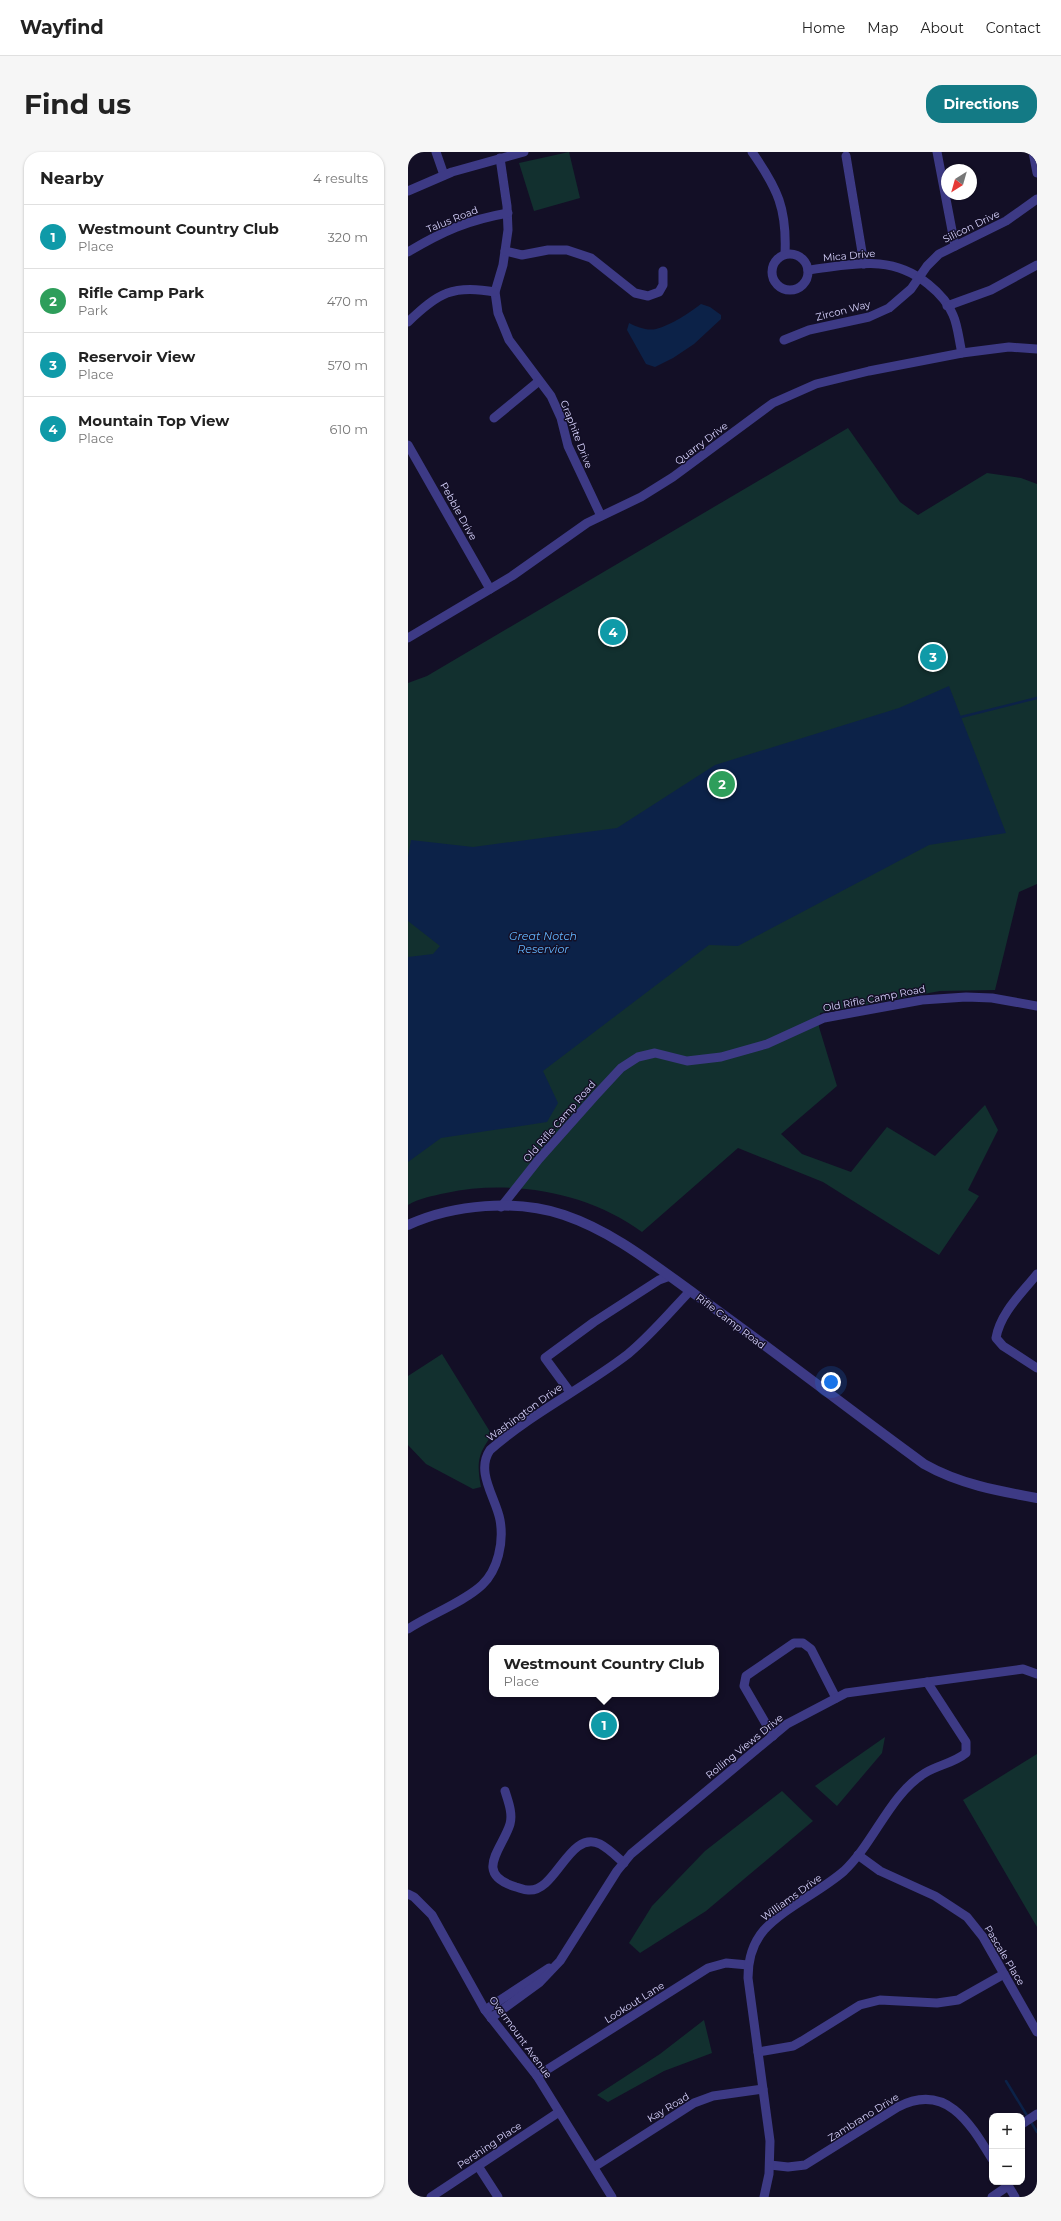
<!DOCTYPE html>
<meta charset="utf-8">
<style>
:root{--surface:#fff;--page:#f6f6f6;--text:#222;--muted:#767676;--line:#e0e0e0;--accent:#137a85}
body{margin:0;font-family:Montserrat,sans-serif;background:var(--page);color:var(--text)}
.controls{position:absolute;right:12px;bottom:12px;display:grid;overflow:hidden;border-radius:8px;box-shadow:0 1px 3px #0004}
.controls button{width:36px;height:36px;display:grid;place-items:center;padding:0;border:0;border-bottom:1px solid var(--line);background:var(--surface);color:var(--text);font:20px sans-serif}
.compass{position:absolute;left:533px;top:12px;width:36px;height:36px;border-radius:50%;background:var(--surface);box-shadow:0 1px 3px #0004;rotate:217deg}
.you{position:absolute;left:423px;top:1230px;width:14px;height:14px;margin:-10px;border:3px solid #fff;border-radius:50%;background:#1a73e8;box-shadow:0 0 0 6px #1a73e833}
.badge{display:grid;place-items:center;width:26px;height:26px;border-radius:50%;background:var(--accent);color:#fff;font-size:13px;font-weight:700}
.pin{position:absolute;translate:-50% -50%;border:2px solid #fff;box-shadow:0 1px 4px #0006}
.popup{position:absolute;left:81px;top:1493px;width:230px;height:52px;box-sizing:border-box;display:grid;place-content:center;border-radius:8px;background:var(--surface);filter:drop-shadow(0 1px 3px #0005);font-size:13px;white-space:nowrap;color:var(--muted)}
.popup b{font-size:15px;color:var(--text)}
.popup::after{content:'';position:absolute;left:50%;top:100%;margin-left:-8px;border:8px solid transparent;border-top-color:var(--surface)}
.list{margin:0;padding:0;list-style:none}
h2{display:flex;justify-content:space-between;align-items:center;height:52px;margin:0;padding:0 16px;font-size:17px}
h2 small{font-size:13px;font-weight:400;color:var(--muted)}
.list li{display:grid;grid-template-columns:26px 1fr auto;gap:12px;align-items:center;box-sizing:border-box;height:64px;padding:0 16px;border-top:1px solid var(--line)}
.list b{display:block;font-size:15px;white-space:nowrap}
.list p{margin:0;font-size:13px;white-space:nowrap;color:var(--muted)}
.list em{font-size:13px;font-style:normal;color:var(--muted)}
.map{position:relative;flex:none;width:629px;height:2045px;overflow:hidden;border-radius:16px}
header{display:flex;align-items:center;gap:24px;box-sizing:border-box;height:56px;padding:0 20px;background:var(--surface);border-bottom:1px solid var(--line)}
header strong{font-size:19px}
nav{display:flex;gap:22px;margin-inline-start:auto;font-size:14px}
.intro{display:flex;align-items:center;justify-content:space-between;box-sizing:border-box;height:96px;padding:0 24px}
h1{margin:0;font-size:28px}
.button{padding:10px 18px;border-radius:16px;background:var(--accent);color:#fff;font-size:14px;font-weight:700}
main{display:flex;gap:24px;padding:0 24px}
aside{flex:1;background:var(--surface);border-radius:16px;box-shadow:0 1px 3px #0004}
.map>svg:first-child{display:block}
</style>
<header>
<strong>Wayfind</strong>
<nav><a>Home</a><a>Map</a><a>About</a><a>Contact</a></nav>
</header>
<div class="intro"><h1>Find us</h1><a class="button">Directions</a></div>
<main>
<aside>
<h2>Nearby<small>4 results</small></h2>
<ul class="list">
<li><span class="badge" style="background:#0f9aa8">1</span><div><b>Westmount Country Club</b><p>Place</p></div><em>320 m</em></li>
<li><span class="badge" style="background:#2e9e5b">2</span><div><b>Rifle Camp Park</b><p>Park</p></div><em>470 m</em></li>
<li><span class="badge" style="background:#0f9aa8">3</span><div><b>Reservoir View</b><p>Place</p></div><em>570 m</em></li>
<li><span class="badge" style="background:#0f9aa8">4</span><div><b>Mountain Top View</b><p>Place</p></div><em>610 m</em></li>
</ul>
</aside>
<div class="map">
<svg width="629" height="2045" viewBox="0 0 629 2045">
<rect width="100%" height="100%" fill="#130f26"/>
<g fill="#12302f">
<polygon points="161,0 172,46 126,59 111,11"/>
<path d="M440 276 492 350 510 363 579 321 613 326 629 332V732L611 740 587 838 532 839 412 861 411 875 429 934 373 982 394 1002 443 1020 479 975 527 1004 577 953 590 978 560 1038 571 1044 531 1103 415 1030 330 996 234 1080C180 1040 103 1027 38 1041 24 1044 12 1046 0 1053V531L19 524Z"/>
<path d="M34 1202 84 1283C69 1303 69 1311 73 1335L65 1337 18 1312 0 1293V1224Z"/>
<polygon points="477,1585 474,1601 429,1654 407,1634"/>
<polygon points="629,1602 629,1775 555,1648"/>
<polygon points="374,1639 405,1669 298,1759 232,1801 221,1791 244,1754 297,1699"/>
<polygon points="296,1868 304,1901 256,1919 200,1950 189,1943 252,1902"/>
</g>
<g fill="#0c2248">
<path d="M293 152 302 155 313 163V167L286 192 265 206 247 215 238 212 219 178 221 171C229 175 239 179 248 177 263 173 280 162 293 152Z"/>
<polygon points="541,534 598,681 521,693 330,794 301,793 135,919 150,951 139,970 33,986 0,1010 0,805 25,802 32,794 0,769 0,705 3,688 65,695 209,676 307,613 491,556"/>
</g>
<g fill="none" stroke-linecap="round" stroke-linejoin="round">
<g stroke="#0c2248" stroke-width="2.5">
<polyline points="553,565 629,546"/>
<polyline points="598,1929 629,1980"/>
</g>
<g stroke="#3d3a85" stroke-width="9">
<polyline points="28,0 36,23"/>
<path d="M344 0C370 37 379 57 377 102"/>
<polyline points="529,0 547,94"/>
<polyline points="625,0 629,21"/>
<polyline points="438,4 456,112"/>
<polyline points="92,6 99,54 100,78 95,113 87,140 90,161 101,188 143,244 153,266 160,294 193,364"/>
<polyline points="0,39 44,20 116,0"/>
<polyline points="97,99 114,103 140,98 159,98 183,106 227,141 240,144 251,140 255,133 255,119"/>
<path d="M0 100C35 79 60 68 100 61"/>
<circle cx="382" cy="120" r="18"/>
<path d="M400 118C444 113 482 101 520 132 530 140 540 150 545 163 550 174 551 189 554 201"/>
<polyline points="539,154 583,138 629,113"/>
<path d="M0 170C30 141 45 132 87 140"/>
<polyline points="376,188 401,178 461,165 481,156 503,137 519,114 531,102 598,69 629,47"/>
<polyline points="86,266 131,229"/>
<polyline points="0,293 82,437"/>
<polyline points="0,486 104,424 179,371 233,345 265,325 365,251 408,232 461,219 554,201 601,195 629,197"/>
<polyline points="93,1055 131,1007 187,944 213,916 230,905 247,901 279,909 313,905 359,892 416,866 514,848 558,845 584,846 629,854"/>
<path d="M629 1122C614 1141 592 1161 588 1186L595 1194 629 1216"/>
<polyline points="162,1240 137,1206 186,1170 251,1128 262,1124"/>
<path d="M0 1477C21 1463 56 1450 74 1433 90 1418 96 1390 92 1368 88 1346 67 1320 82 1298 124 1261 176 1236 220 1202 243 1183 262 1160 282 1139"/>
<polyline points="365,1584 336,1534 338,1524 386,1491 395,1491 403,1497 428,1546"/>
<path d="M97 1639C100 1649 105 1661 102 1672 95 1696 64 1722 108 1735 112 1736 116 1738 120 1738 148 1741 161 1677 192 1692 200 1696 209 1705 216 1711"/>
<polyline points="450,1703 472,1719 527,1744 559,1765 575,1785 629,1880"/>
<polyline points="0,1742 6,1745 24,1763 77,1858 129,1924 204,2045"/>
<polyline points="77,1858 141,1816"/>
<polyline points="83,1866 132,1830 152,1809 209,1719 223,1702 379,1572 438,1541 615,1517 629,1522"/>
<polyline points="350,1900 385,1894 394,1889 452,1853 472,1848 529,1851 550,1848 596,1822"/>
<polyline points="129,1924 300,1816 318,1811 340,1813"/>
<polyline points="614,1972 629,1962"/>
<path d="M362 2013 380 2015 397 2013 490 1955C538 1930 562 1971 584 2007"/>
<polyline points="70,2014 90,2045"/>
<polyline points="186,2015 286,1951 305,1944 355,1937"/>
<polyline points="598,2030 607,2045"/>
<polyline points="23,2045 151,1960"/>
<path d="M356 2045 361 2022 362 1989 340 1826C340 1809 344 1792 356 1778 377 1755 412 1740 436 1719 466 1691 482 1642 517 1621 530 1613 546 1611 558 1601V1590L519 1530"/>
<polyline points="584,2045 600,2034"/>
</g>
<path stroke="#3d3a85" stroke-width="10" d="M0 1073C46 1052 108 1047 156 1063 206 1080 246 1113 288 1143 365 1198 439 1256 516 1312 551 1332 590 1339 629 1346"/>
</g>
<g text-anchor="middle" stroke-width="3" stroke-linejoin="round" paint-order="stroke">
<g font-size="10" fill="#d9d4ff" stroke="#130f26">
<text transform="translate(44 67) rotate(-22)" y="4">Talus Road</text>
<text transform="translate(563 74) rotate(-26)" y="4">Silicon Drive</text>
<text transform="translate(441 103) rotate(-5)" y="4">Mica Drive</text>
<text transform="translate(435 158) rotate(-14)" y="4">Zircon Way</text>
<text transform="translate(169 282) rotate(69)" y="4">Graphite Drive</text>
<text transform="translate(293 291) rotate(-37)" y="4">Quarry Drive</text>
<text transform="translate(51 359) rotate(61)" y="4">Pebble Drive</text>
<text transform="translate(466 846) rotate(-11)" y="4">Old Rifle Camp Road</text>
<text transform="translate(151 969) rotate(-49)" y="4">Old Rifle Camp Road</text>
<text transform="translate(323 1169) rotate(37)" y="4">Rifle Camp Road</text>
<text transform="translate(116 1260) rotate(-36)" y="4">Washington Drive</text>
<text transform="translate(336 1594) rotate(-39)" y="4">Rolling Views Drive</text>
<text transform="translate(383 1745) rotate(-36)" y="4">Williams Drive</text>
<text transform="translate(597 1803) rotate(59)" y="4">Pascale Place</text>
<text transform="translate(226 1850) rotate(-32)" y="4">Lookout Lane</text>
<text transform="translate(113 1885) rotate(54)" y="4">Overmount Avenue</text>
<text transform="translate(260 1955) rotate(-31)" y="4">Kay Road</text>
<text transform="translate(455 1965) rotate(-32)" y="4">Zambrano Drive</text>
<text transform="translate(81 1993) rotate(-34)" y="4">Pershing Place</text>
</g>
<g font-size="11" font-style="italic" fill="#62b6ff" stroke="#130f26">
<text x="135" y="788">Great Notch<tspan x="135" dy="13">Reservior</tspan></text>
</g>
</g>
</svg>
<div class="controls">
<button>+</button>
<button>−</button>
</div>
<svg class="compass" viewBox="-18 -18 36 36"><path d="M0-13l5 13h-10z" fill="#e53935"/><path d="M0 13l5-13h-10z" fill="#767676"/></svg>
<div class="you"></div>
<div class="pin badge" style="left:196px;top:1573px;background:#0f9aa8">1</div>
<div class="popup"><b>Westmount Country Club</b>Place</div>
<div class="pin badge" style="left:314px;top:632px;background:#2e9e5b">2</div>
<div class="pin badge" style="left:525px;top:505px;background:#0f9aa8">3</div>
<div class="pin badge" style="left:205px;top:480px;background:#0f9aa8">4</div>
</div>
</main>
